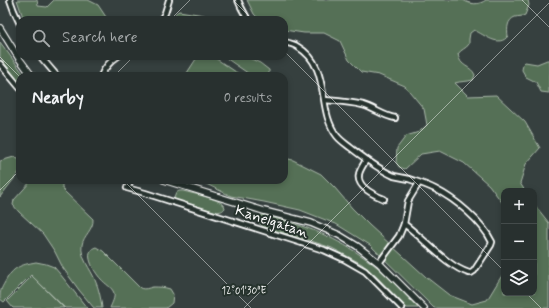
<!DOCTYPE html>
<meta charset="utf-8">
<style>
:root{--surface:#28302f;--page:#303837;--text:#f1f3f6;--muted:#a5a9aa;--line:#444b4b}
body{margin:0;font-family:Mynerve,sans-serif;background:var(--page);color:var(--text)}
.controls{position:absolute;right:12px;bottom:12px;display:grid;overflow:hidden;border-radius:8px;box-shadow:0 2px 6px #0003}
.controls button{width:36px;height:36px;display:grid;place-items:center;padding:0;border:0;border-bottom:1px solid var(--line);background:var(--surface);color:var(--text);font:20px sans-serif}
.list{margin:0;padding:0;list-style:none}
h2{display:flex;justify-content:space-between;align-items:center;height:52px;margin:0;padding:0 16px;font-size:17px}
h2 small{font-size:13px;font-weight:400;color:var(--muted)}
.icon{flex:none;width:22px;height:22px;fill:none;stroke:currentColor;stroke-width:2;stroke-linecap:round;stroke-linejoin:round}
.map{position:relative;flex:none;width:549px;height:308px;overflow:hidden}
.search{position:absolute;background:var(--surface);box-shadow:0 2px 6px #0003;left:16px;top:16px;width:272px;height:44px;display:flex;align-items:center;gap:10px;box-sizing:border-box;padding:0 14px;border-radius:12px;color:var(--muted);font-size:15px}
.panel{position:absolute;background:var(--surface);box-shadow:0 2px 6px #0003;left:16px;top:72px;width:272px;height:112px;border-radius:12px}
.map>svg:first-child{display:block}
</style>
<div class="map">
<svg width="549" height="308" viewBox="0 0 549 308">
<rect width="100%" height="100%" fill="#36403f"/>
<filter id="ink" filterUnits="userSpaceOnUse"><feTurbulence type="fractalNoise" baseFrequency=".025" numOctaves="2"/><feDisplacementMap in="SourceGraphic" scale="8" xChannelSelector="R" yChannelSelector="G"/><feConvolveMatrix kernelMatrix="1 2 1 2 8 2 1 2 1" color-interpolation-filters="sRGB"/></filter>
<g filter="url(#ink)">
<g fill="#557056" stroke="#aab8aa">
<polygon points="17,0 37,0 38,6 47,7 54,0 88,0 98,5 108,20 24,20"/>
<path d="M247 0H463C471 5 479 5 486 0H528L529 5 525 15C521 17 519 16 515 17 507 20 507 29 508 36 499 48 485 35 474 30L470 33 469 39V44C466 49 461 49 458 54 460 68 471 65 475 75L473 80C466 82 461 81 455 83L468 96 496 95 525 122 540 148 526 164 520 183 525 191H504V205L489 185 464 163 440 151 421 154 405 169 399 167 396 162 397 148 406 136 419 132 427 125 424 109 405 86 379 75 361 72 349 60 340 41 324 33H304L284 30V20H260L254 14Z"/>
<path d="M179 11 204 15 213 20H177C174 16 174 13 179 11Z"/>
<polygon points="0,42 25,76 20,76 20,83 0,57"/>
<polygon points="198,56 212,56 242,76 185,76"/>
<polygon points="223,56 245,56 260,63 269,70 269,76 252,76"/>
<polygon points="547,60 549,60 549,93 541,92 536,82 526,77 522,70 523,64 525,62 537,64"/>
<polygon points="14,157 20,160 20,171 0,197 0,161"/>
<polygon points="284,158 293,160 321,174 335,188 352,208 369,225 426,277 449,295 472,304 487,300 504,272 504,293 534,293 534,204 549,223 549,308 434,308 370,245 336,224 300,210 264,202 231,196 198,180 284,180"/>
<path d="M32 180H62V188L64 191 93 219C94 229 83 236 82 245 80 258 91 269 95 280 99 289 101 299 102 308H94L79 290 63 268 55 252 43 234 19 212 13 205 14 200Z"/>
<path d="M179 191H183C194 194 217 198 224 205L225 208C222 212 219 212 214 211L181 202 176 200 174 198 176 193Z"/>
<path d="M261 215C269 216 277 219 285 221 319 230 349 245 377 267 391 279 405 295 418 308H407L376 276 362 264 332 248 311 241 264 227 259 223 258 220Z"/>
<path d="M96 247 103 251 140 288C145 290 148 288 153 287 159 287 164 287 170 289L173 294 172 303 166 308H110C112 303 115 298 114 293 112 287 105 284 101 279 94 272 82 251 96 247Z"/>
<path d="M36 262 46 264 54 267 60 274 87 308H65L31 275 4 302 0 299C0 291 1 289 5 282 13 267 20 265 36 262Z"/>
<polygon points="32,276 64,308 13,308 7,301"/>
</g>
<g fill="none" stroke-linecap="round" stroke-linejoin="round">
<g stroke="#fff" stroke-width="8">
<g id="minor">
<polyline points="10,0 14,11 20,24"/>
<polyline points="238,0 241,7 248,20"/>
<polyline points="161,20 165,13 169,0"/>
<path d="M284 42C289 43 294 44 298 47 332 67 316 110 337 136 341 141 346 144 351 148 364 158 378 169 394 176 399 177 404 178 409 179 418 182 427 185 435 189 455 199 482 221 492 242L491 245 474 271 471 273H469C446 266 424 238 404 224"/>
<polyline points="40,56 57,76"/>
<polyline points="0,64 20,88"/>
<path d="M101 76C105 67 110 61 118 56"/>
<path d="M325 100C337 101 351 102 363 105 374 108 383 116 395 118"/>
<path d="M366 160C364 164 360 169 359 174 356 187 374 195 384 199"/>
<polyline points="131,180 127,188 145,193 324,250 344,259 365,271 402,308"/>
<polyline points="379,263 399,236 404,224 408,201 419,183"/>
</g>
</g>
<g stroke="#fff" stroke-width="8">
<g id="tertiary">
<polyline points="0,28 18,57 32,76"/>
<polyline points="164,180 264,211 311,223 339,235 357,246 379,263 424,308"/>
</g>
</g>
<use href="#minor" stroke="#26332d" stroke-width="4.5"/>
<use href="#tertiary" stroke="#26332d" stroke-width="5.5"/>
</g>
</g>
<path fill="none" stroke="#fff" stroke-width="1" stroke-opacity="0.45" d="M233 0 253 20M522 0 549 27M170 20 190 0M284 51 504 271M0 57 20 77M114 76 134 56M123 180 251 308M0 190 20 170M526 293 541 308M244 308 549 3"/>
<g text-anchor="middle" stroke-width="4" stroke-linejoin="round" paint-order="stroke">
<g font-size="15" fill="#fff" stroke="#26332d">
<text transform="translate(272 221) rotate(18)" y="5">Kanelgatan</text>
</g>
</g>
<g font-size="10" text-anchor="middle" fill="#fff" stroke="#26332d" stroke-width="4" stroke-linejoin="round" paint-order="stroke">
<text x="244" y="294">12°01'30"E</text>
</g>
</svg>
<div class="controls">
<button>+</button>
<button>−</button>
<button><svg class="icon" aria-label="layers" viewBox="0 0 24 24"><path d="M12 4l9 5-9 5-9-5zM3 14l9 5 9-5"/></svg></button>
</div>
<div class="search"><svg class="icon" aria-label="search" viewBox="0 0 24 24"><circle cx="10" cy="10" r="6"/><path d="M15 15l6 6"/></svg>Search here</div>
<section class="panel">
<h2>Nearby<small>0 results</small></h2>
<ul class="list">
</ul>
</section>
</div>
